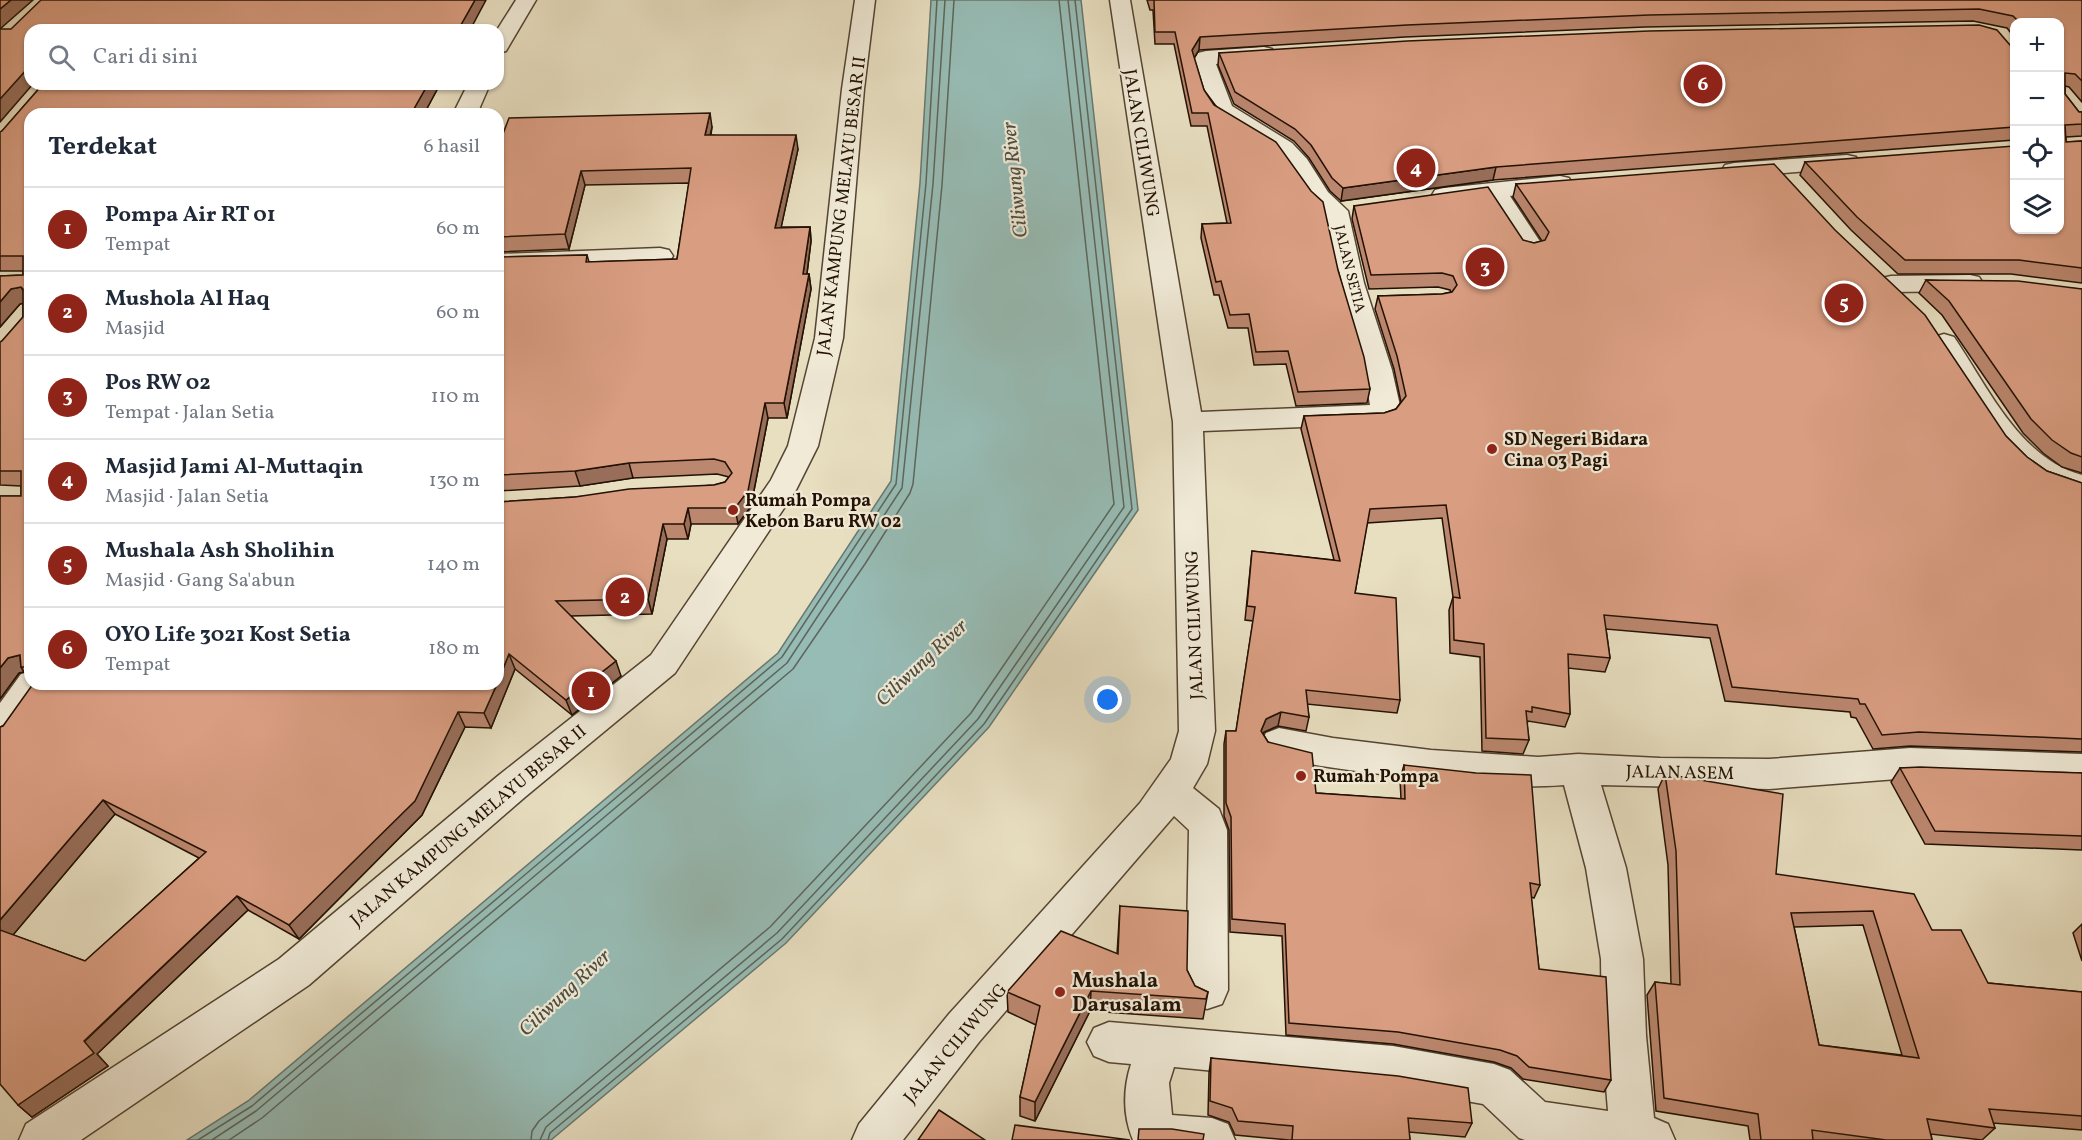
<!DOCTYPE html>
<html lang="id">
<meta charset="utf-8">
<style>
:root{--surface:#fff;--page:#f6f6f7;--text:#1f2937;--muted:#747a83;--line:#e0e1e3;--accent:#8f2418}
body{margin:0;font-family:Vollkorn,serif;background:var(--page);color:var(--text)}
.controls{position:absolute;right:18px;top:18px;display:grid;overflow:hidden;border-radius:12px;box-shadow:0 2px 4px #0004}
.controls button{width:54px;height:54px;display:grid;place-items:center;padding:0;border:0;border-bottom:2px solid var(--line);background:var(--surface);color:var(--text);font:30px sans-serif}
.you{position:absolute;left:1108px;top:700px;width:21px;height:21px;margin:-15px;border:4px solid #fff;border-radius:50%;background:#1a73e8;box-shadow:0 0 0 9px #1a73e833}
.badge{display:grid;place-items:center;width:39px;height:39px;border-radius:50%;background:var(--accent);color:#fff;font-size:20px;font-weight:700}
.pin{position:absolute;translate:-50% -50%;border:3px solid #fff;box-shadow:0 2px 6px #0006}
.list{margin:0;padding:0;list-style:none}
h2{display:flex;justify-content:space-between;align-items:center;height:78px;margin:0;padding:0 24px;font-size:26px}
h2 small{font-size:20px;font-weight:400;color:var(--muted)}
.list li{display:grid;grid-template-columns:39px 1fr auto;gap:18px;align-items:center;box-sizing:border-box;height:84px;padding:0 24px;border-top:2px solid var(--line)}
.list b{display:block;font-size:22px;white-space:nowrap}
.list p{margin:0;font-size:20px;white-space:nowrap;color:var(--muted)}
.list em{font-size:20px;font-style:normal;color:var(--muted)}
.icon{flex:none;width:33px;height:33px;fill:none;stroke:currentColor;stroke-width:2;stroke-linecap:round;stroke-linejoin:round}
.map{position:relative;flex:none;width:2082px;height:1140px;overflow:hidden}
.search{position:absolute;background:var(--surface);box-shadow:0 2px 4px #0004;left:24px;top:24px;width:480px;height:66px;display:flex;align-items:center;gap:15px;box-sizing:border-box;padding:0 21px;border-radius:18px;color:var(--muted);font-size:22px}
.panel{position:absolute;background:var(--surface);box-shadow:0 2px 4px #0004;left:24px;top:108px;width:480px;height:582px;border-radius:18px}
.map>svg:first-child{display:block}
</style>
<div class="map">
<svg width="2082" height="1140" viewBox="0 0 2082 1140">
<rect width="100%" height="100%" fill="#e8dfc1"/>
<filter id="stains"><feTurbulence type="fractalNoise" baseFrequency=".00333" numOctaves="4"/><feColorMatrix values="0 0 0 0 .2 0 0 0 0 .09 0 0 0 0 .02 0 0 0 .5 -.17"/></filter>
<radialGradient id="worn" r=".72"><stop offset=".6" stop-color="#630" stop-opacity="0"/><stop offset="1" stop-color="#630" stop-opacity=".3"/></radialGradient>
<polygon fill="#97bcb5" stroke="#69786e" stroke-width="1.5" points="931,0 1081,0 1138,510 989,727 786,943 551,1140 187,1140 248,1101 778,653 891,481 920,183"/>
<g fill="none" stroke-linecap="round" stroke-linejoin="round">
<g stroke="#5d665c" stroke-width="1.5">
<polyline points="198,1140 252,1106 782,657 896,484 926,183 937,0"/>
<polyline points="212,1140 256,1111 787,663 902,488 933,184 945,0"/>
<polyline points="229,1140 262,1118 793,669 865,564 910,493 913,484 942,185 954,0"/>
<polyline points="531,1140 532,1131 539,1121 770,927 971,713 1114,504 1059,0"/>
<polyline points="540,1140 546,1127 777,933 978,719 1124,507 1068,0"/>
<polyline points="548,1140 550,1133 782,939 984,724 1132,509 1075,0"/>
</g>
<g stroke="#544432" stroke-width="3">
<g id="minor">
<polygon points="516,0 536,0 506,51 498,53 497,30"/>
<polygon points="855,0 875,0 864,89 843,338 818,446 796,490 675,673 525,797 309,985 81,1140 19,1140 26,1124 279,959 499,775 651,655 771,480 788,446 815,338 842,89"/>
<polygon points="1110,0 1130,0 1201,412 1370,405 1364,370 1338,283 1323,214 1311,203 1288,167 1276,153 1215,116 1205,102 1193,62 1198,53 1206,51 1264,47 1272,49 1275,54 1272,59 1216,64 1232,106 1292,143 1307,159 1328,192 1348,211 1364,283 1392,370 1401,410 1391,421 1381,424 1203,431 1215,731 1207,764 1193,788 1219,809 1227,830 1228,990 1222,1004 1207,1009 1192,1004 1186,990 1189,830 1174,816 979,1042 903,1140 852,1140 859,1124 949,1014 1140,803 1171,759 1179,731 1173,422"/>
<polygon points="468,84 490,84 477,114 453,114"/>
<polygon points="1847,155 1856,157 1859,162 1856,167 1734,177 1725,175 1722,170 1725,165 1734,163"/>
<polygon points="1560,176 1569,178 1572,183 1569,188 1510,196 1543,246 1539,252 1530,254 1521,252 1486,198 1444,202 1435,200 1432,195 1435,190 1444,188"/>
<polygon points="660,248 669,250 673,256 669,262 660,264 498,270 498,254"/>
<polygon points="1970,275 1979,277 1983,283 1979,289 1970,291 1891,292 1882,290 1878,284 1882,278 1891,276"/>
<path d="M1944 334 1954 337C1988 387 2019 458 2082 475V497C2069 493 2054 491 2042 485 1997 464 1956 384 1930 343L1934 337Z"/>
<polygon points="30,672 30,684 52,684 13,740 0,744 0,703 21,674"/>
<path d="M1279 728 1333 738 1431 750 1538 757 1578 754 1660 758 1769 759 1910 748 2082 754V784L1910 778 1769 789 1601 785 1626 868 1643 959 1646 1036 1654 1118 1668 1124 1675 1140H1525L1519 1138 1483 1104 1393 1088 1174 1067 1169 1083 1172 1115 1212 1118 1228 1124 1235 1140H1133C1123 1116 1123 1089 1131 1064L1109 1062 1094 1056 1087 1042 1094 1028 1109 1022 1393 1046 1494 1064 1510 1070 1545 1102 1608 1111 1602 1036 1601 959 1586 868 1564 785C1503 790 1440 781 1380 774 1342 769 1302 765 1266 753L1261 743 1266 733Z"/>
</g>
</g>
<use href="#minor" fill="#f0ead7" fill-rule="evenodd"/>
</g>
<g fill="#bb876f" stroke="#231103" stroke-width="1.5" fill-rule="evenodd">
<polygon points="1147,0 2082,0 2082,102 2069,87 2065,86 2065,94 2079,112 2082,112 2082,136 2066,137 2066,142 2082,141 2082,283 2011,274 1898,274 1851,230 1800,175 1805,162 2014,230 2060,22 2014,22 2014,37 2007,28 1973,21 1645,27 1405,37 1199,50 1194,58 1204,90 1338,270 1370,389 1367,403 1296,406 1286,364 1254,365 1248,328 1228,328 1219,295 1214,295 1201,238 1202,224 1227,223 1207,126 1191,126 1174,44 1155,44 1153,10 1150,10"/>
<polygon points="2010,45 2014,46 2014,140 1493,180 1341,201 1330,191 1309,158 1294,141 1234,104 1218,65 1219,53"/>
<polygon points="43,84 440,84 424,114 30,114 30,679 24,672 19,673 0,699 0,496 21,496 21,486 0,485 0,342 2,341 23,317 23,303 20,304 0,327 0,276 23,275 23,271 0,271 0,132 2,131"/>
<path d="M712 127 711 135 798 149 781 227H810L811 241 807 274H809L811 289 787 418H768L751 506 738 524H691L688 539H667L652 614 571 616 621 676 572 715 515 669 491 728 465 727 422 815 299 939 248 910 97 1054 108 1066 32 1117 18 1105 0 727 498 502 575 497 714 485 725 482 729 477 717 474 633 478 580 486 498 491V257L587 255 589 262 677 259 689 183 585 185 569 249 498 252V147ZM115 814 199 858 85 961 13 935Z"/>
<polygon points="1516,184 2006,436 2027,457 2047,471 2082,483 2082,752 1910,746 1873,749 1856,718 1851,717 1850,712 1725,701 1710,638 1606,629 1610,658 1605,672 1568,668 1570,714 1565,727 1528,721 1527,724 1529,740 1523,754 1482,751 1480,657 1450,653 1449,610 1453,597 1442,518 1367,523 1355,593 1400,700 1397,713 1307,704 1309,717 1306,731 1278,726 1264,732 1263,734 1268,742 1316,793 1401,799 1400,779 1404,765 1540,885 1534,898 1531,897 1539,969 1611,1080 1604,1092 1523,1079 1511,1068 1494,1062 1393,1044 1286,1035 1282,936 1230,932 1229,830 1224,816 1224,744 1226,731 1236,731 1253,621 1245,620 1252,551 1334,560 1301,429 1304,416 1384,413 1396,409 1401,402 1394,369 1375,309 1378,296 1442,294 1451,292 1450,290 1438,287 1369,289 1352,219 1354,206 1534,243 1542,241 1513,197"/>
<polygon points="1926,280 2082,289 2082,473 2062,467 2043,453 2023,433 1942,315 1919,293"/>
<polygon points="1900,768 2082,773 2082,850 1925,844 1891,782"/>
<path d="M1665 774 1776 874 1932 930 1988 983 2082 992V1130L1993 1123 1995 1128 1982 1140 1931 1134 1932 1140H1750L1748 1126 1656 1111 1647 995 1655 982 1671 984 1668 865 1658 789ZM1863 925 1902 1055 1819 1045 1794 927Z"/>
<polygon points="1120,906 1187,970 1195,986 1208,992 1203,1019 1090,1011 1035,1121 1020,1116 1020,1097 1036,1025 1008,1012 1007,992 1117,954"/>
<polygon points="2082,924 2082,961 2073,933"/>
<polygon points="1211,1058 1472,1123 1465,1137 1409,1132 1410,1140 1289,1140 1235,1135 1229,1122 1208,1115 1209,1073"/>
</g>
<g fill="#986e5a" stroke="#231103" stroke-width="1.5">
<polygon points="11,0 33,0 0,29 0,9"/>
<polygon points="475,0 486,0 470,30 458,30"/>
<polygon points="1200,37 1199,50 1191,63 1192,50"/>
<polygon points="27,69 30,74 30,84 33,84 0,122 0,99"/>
<polygon points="428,84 440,84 424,114 411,114"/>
<polygon points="710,113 712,127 707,149 705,135"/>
<polygon points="796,135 798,149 778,242 775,228"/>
<polygon points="1496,167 1493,180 1341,201 1343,188"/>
<polygon points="581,171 585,185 569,249 565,234"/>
<polygon points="810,227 811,241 805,289 803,274"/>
<polygon points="809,274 811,289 787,418 784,403"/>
<polygon points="21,287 30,302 20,304 0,327 0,302 11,289"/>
<polygon points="765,403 768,418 751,506 738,524 735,508"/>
<polygon points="629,463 633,478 580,486 575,471"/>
<polygon points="688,508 691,524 688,539 684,524"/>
<polygon points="663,524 667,539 652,614 648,599"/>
<polygon points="509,654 515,669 491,728 484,713 497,684 498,684 498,681"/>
<polygon points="20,655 21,667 24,672 19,673 0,699 0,668 8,658"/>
<polygon points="616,661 621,676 572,715 566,700"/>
<polygon points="458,712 465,727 422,815 299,939 289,925"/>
<polygon points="1281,712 1278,726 1264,732 1259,744 1261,731 1266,719"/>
<polygon points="103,800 115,814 7,942 0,935 0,920"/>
<polygon points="237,896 248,910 97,1054 108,1066 32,1117 18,1105"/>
<polygon points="1091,991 1090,1011 1035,1121 1035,1102"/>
</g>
<g fill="#d99d81" stroke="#231103" stroke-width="1.5" fill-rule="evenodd">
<polygon points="0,0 11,0 0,9"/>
<polygon points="41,0 475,0 458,30 30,30 30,69 27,69 0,99 0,29 11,29"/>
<polygon points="1154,0 2082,0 2082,81 2075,74 2065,73 2065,94 2079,112 2082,112 2082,124 2065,125 2066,142 2082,141 2082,268 2019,260 1905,260 1857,217 1805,162 2014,146 2014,230 2060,230 2060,22 2019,22 2013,16 1979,9 1649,15 1407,25 1200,37 1192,50 1204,90 1214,105 1276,142 1311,191 1323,202 1338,270 1364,357 1370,389 1298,392 1288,351 1256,352 1249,314 1230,315 1221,281 1216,282 1202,224 1231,223 1208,113 1192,113 1175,32 1155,32"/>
<polygon points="1979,25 1997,30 2010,45 2014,46 2014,127 1496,167 1343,188 1332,178 1311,145 1295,129 1235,92 1219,53 1407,41 1649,31"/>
<polygon points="43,84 428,84 411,114 30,114 30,667 21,667 20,655 8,658 0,668 0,496 21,496 21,471 0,471 0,342 2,341 23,317 23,289 21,287 11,289 0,302 0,276 23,275 23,256 0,256 0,132 2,131"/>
<polygon points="710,113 705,135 796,135 775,228 810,227 803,274 809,274 784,403 765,403 748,491 735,508 688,508 684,524 663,524 648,599 556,601 616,661 566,700 509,654 498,681 498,502 575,497 629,489 714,485 725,482 732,473 725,462 714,459 629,463 575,471 498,475 498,257 587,255 586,262 677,259 691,168 581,171 565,234 498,237 498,147 509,118"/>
<polygon points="1774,164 1835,230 1925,315 2006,436 2027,457 2047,471 2082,483 2082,739 1919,732 1882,735 1865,704 1860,704 1858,699 1732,687 1717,625 1604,615 1610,658 1568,654 1570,714 1532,707 1532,712 1526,711 1529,740 1486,738 1484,644 1454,640 1453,597 1460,598 1446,505 1370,509 1355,593 1396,598 1400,700 1306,690 1309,717 1281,712 1266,719 1261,731 1268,742 1312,753 1316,793 1405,799 1404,765 1476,773 1531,775 1540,885 1530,883 1539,969 1606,977 1611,1080 1529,1067 1517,1056 1500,1050 1398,1032 1289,1023 1285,924 1232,919 1231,817 1226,803 1226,731 1236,731 1255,607 1247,606 1252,551 1340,561 1304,416 1384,413 1396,409 1406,396 1397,356 1378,296 1442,294 1452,292 1457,285 1453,276 1442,273 1371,275 1354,206 1488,187 1523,240 1534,243 1545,240 1549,232 1516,184"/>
<polygon points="1926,280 2018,281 2082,289 2082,457 2071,453 2052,440 2031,419 1949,301"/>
<polygon points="33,684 497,684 484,713 458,712 415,801 289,925 237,896 84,1041 94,1053 18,1105 0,1084 0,930 85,961 206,852 103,800 0,920 0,727 3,726"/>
<polygon points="1920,767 2082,773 2082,836 1935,831 1900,768"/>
<path d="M1665 774 1783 794 1776 874 1914 894 1932 930H1961L1988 983 2082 992V1116L1989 1109 1995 1128 1927 1119 1932 1140H1886L1812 1130 1813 1140H1761L1758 1114 1664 1098 1655 982 1680 985 1676 851ZM1873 911 1919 1058 1819 1045 1791 913Z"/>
<polygon points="1120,906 1188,911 1187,970 1195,986 1208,992 1206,999 1091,991 1035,1102 1020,1097 1040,1006 1007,992 1061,931 1118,954"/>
<polygon points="1211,1058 1398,1076 1468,1088 1472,1123 1408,1118 1410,1140 1292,1140 1293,1126 1238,1121 1232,1108 1210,1101"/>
<polygon points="939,1110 985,1140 918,1140"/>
<polygon points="1015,1125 1130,1140 1012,1140"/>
<polygon points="1139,1129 1172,1129 1204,1134 1203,1140 1138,1140"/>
</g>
<g fill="#8f2418" stroke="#f0ead7" stroke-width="2">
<circle cx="1492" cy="449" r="6"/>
<circle cx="733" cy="510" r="6"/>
<circle cx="1301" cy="776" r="6"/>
<circle cx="1060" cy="992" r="6"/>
</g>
<g text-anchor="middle" stroke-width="4.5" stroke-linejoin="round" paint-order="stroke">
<g font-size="15" fill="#231103" stroke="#f0ead7">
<text transform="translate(1350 269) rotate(76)" y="5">JALAN SETIA</text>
</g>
<g font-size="18" fill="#231103" stroke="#f0ead7">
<text transform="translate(1142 143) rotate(81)" y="6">JALAN CILIWUNG</text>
<text transform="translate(841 206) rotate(-83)" y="6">JALAN KAMPUNG MELAYU BESAR II</text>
<text transform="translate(1194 625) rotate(-92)" y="6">JALAN CILIWUNG</text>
<text transform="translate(1680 772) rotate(1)" y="6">JALAN ASEM</text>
<text transform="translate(468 825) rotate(-40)" y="6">JALAN KAMPUNG MELAYU BESAR II</text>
<text transform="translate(955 1043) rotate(-50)" y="6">JALAN CILIWUNG</text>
</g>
<g font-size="18" font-weight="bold" fill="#231103" stroke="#f0ead7" text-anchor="start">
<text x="1504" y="445">SD Negeri Bidara<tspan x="1504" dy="21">Cina 03 Pagi</tspan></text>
<text x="745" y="506">Rumah Pompa<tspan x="745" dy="21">Kebon Baru RW 02</tspan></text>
<text x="1313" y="782">Rumah Pompa</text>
</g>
<g font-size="20" font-style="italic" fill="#4c4d41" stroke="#f0ead7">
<text transform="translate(1014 180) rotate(-96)" y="7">Ciliwung River</text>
<text transform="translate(921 662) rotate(-43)" y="7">Ciliwung River</text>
<text transform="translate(564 992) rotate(-43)" y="7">Ciliwung River</text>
</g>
<g font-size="21" font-weight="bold" fill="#231103" stroke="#f0ead7" text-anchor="start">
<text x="1072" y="987">Mushala<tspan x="1072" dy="24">Darusalam</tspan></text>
</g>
</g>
<rect width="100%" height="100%" filter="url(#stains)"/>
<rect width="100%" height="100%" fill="url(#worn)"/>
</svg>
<div class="controls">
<button>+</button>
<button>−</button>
<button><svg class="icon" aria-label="locate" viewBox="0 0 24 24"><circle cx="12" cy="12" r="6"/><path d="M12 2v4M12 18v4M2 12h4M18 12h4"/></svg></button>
<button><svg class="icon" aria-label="layers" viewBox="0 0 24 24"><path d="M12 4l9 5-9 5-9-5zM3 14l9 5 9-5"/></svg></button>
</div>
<div class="you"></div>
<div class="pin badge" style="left:591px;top:691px">1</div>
<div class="pin badge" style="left:625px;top:597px">2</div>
<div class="pin badge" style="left:1485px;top:267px">3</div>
<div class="pin badge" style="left:1416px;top:168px">4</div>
<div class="pin badge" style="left:1844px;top:303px">5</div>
<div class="pin badge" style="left:1703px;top:84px">6</div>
<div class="search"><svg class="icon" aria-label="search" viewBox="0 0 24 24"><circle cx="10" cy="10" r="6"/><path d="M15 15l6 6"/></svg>Cari di sini</div>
<section class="panel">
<h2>Terdekat<small>6 hasil</small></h2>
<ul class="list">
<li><span class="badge">1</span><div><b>Pompa Air RT 01</b><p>Tempat</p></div><em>60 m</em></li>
<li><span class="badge">2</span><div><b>Mushola Al Haq</b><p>Masjid</p></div><em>60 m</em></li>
<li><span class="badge">3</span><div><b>Pos RW 02</b><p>Tempat · Jalan Setia</p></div><em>110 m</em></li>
<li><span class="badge">4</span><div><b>Masjid Jami Al-Muttaqin</b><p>Masjid · Jalan Setia</p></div><em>130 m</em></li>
<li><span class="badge">5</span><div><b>Mushala Ash Sholihin</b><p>Masjid · Gang Sa'abun</p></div><em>140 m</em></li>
<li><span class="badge">6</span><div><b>OYO Life 3021 Kost Setia</b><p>Tempat</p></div><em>180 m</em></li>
</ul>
</section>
</div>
